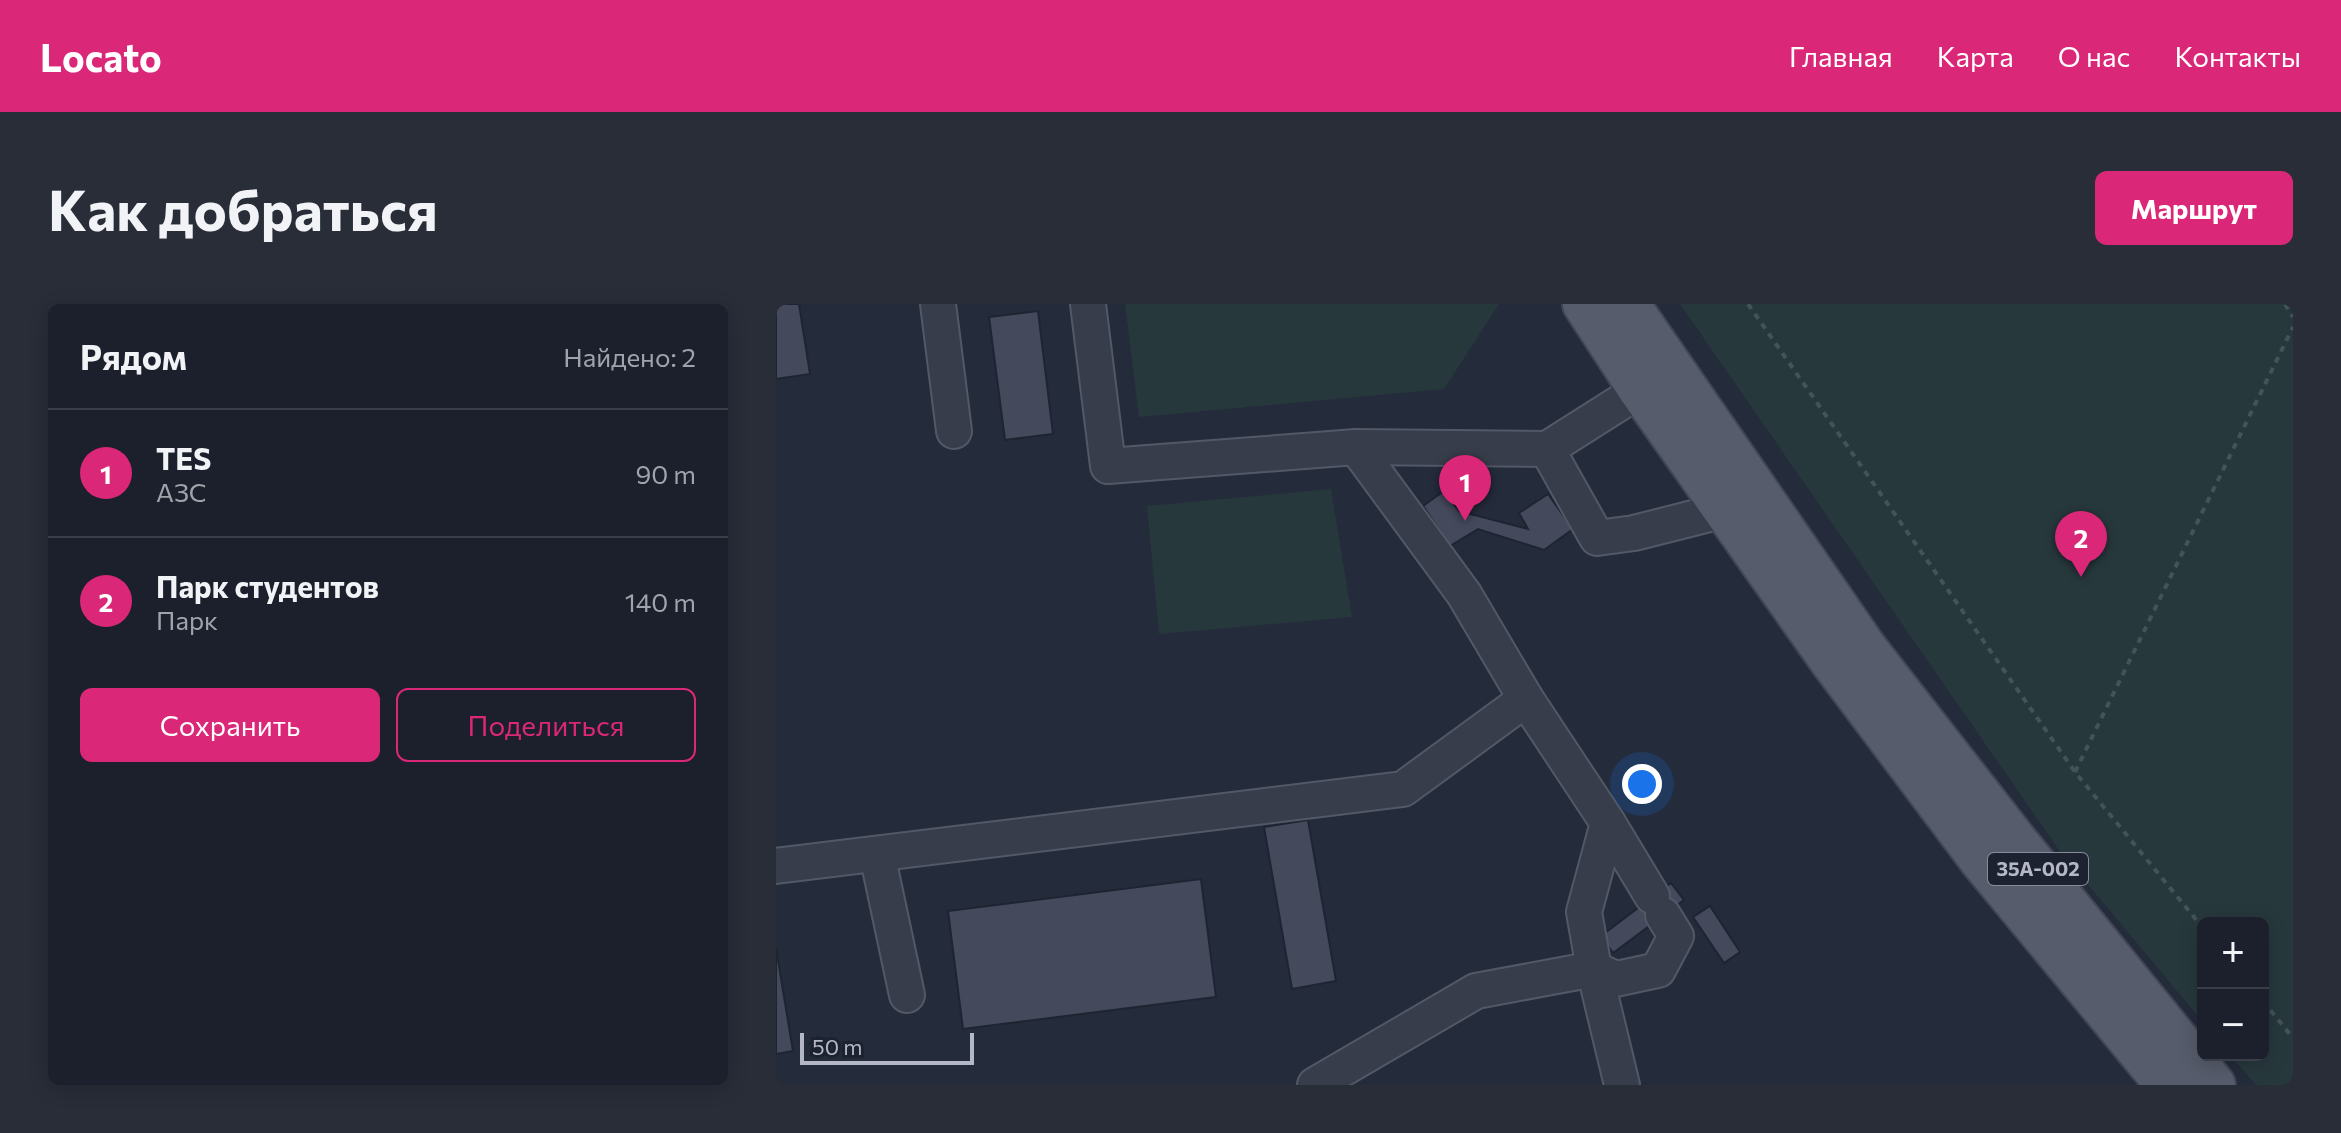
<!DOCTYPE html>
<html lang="ru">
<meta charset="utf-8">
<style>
:root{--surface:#1b202c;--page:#282d38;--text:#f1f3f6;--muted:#a0a3a9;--line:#393e48;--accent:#db2777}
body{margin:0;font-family:Commissioner,sans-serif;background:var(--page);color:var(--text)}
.controls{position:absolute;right:24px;bottom:24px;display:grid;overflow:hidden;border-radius:12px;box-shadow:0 4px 20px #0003}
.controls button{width:72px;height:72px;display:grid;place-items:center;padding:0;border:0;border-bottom:2px solid var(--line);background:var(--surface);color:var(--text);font:40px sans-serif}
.scale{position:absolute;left:24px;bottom:20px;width:174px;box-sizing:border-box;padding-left:8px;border:4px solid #b4b8c6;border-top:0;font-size:22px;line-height:28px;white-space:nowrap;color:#b4b8c6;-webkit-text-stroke:6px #1d2230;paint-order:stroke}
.you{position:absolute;left:866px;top:480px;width:28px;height:28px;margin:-20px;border:6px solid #fff;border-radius:50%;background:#1a73e8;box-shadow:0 0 0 12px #1a73e833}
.badge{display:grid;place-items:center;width:52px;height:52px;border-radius:50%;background:var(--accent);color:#fff;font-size:26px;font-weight:700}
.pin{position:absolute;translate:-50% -66px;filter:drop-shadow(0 2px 4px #0008)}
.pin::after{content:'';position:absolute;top:42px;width:28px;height:24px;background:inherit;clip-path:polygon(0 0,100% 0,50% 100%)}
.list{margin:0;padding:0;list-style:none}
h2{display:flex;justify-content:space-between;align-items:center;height:104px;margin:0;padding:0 32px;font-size:34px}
h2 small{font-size:26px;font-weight:400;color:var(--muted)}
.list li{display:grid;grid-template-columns:52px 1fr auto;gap:24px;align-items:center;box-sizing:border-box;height:128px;padding:0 32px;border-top:2px solid var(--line)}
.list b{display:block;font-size:30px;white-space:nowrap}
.list p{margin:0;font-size:26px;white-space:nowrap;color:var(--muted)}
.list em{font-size:26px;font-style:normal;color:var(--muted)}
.actions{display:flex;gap:16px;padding:24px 32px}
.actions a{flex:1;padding:18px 0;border:2px solid var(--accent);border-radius:12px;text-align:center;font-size:28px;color:var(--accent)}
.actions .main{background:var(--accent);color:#fff}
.map{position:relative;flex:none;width:1517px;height:781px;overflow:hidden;border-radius:12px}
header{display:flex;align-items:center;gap:48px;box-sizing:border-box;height:112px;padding:0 40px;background:var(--accent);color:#fff}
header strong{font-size:38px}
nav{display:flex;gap:44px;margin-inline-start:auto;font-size:28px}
.intro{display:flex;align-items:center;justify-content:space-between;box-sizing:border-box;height:192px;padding:0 48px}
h1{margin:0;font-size:56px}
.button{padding:20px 36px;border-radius:12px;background:var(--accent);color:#fff;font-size:28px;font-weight:700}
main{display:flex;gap:48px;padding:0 48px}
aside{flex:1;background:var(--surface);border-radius:12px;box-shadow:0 4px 20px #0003}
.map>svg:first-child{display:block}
</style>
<header>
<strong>Locato</strong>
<nav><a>Главная</a><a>Карта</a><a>О нас</a><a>Контакты</a></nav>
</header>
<div class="intro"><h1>Как добраться</h1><a class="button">Маршрут</a></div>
<main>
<aside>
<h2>Рядом<small>Найдено: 2</small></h2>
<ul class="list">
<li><span class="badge">1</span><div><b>TES</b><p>АЗС</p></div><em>90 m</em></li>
<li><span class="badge">2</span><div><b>Парк студентов</b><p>Парк</p></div><em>140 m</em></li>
</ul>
<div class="actions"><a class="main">Сохранить</a><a>Поделиться</a></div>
</aside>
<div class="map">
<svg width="1517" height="781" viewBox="0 0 1517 781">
<rect width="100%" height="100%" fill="#242b3b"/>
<g fill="#27383d">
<polygon points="349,0 723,0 668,85 363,113"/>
<polygon points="904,0 1517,0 1517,781 1480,781 1454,751 1487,751 1487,619 1427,619 1427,718 1283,546"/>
<polygon points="555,185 576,313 383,330 371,202"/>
</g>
<g fill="#444a5c" stroke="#1f2432" stroke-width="2">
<polygon points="0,0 23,0 34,70 0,75"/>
<polygon points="262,7 277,130 229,136 213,13"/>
<polygon points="668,187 683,207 752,225 743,209 772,190 797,225 768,246 702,225 674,242 647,202"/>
<polygon points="532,516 560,677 516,685 488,523"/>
<polygon points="425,575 440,693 187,725 172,607"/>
<polygon points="895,579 908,596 837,649 825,632"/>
<polygon points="934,602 964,648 948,659 917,613"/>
<polygon points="0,644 17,747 0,750"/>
</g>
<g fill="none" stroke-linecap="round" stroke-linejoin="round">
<g stroke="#535866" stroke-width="38">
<g id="minor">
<polyline points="162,0 178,127"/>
<polyline points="312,0 332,162 580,143 771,145 864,86"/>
<polyline points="771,145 821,234 858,229 949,206"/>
<polyline points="832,519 876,592"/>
<polyline points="101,550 131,691"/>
<polyline points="0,562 627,485 750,395"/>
<polyline points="818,665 840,675 882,666 900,632 887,611"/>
<polyline points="818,665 846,781"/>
<polyline points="539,781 700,687 818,665 808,608 832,519 750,395 688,290 580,143"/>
</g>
</g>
<g stroke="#414654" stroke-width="46">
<g id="major">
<polyline points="808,0 864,86 1056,358 1204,555 1391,781"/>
<polyline points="852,0 1090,345 1239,536 1438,781"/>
</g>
</g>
<g stroke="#445359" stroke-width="4" stroke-dasharray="6 6" stroke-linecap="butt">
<polyline points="972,0 1299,468 1427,624"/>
<polyline points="1509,0 1517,13"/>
<polyline points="1299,468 1517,23"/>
<polyline points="1487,697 1517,734"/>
</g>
<use href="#minor" stroke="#383d4b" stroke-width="34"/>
<use href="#major" stroke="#565c6b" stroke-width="42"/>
</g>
<g text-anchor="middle" stroke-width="8" stroke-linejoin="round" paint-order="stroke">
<rect fill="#1d2230" stroke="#878b99" stroke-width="2" x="1212" y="549" width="100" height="32" rx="6"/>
<g font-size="20" font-weight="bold" fill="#b4b8c6">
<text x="1262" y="572">35А-002</text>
</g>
</g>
</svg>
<div class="controls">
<button>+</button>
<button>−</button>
</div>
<div class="scale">50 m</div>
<div class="you"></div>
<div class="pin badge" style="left:689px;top:217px">1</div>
<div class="pin badge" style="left:1305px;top:273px">2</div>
</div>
</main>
